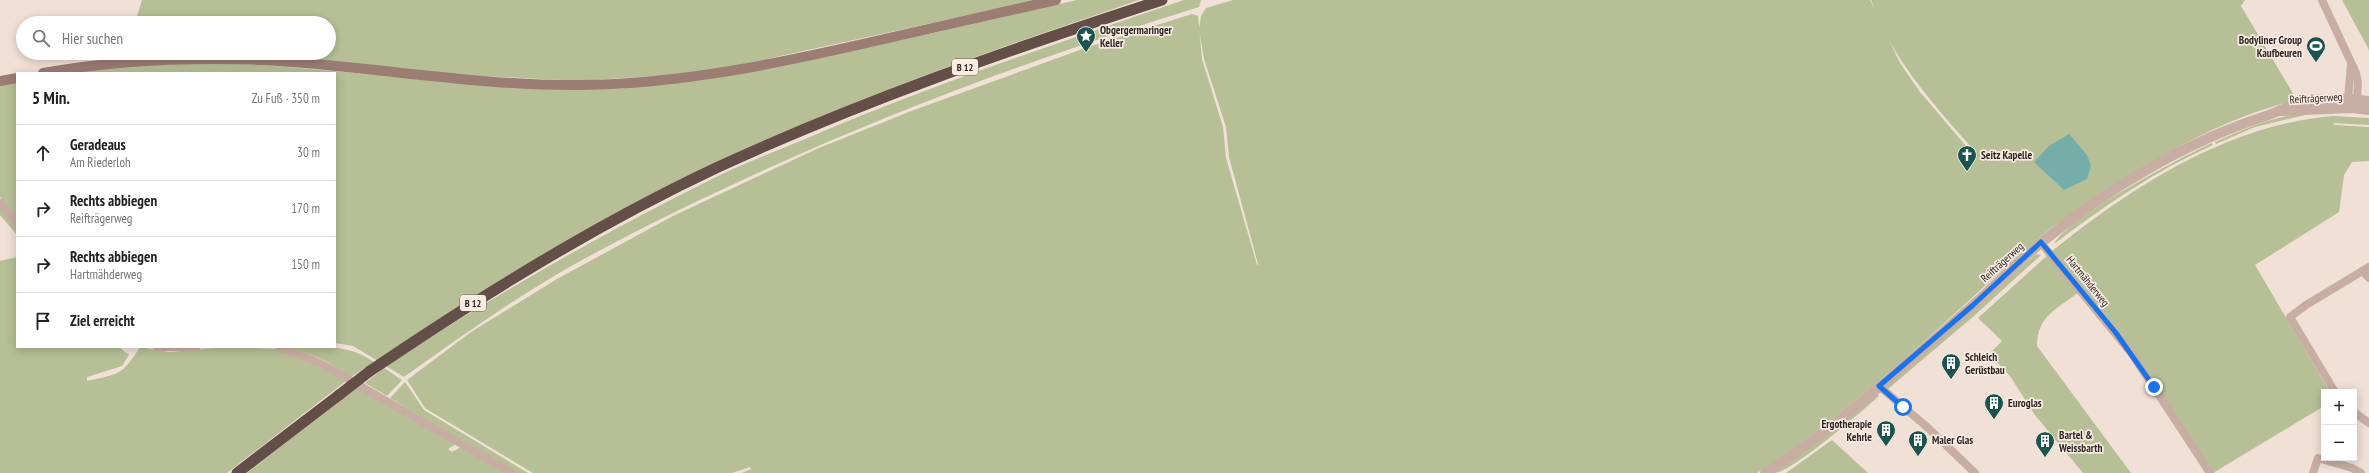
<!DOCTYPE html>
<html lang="de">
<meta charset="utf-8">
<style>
:root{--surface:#fff;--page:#f6f6f6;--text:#222;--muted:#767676;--line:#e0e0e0}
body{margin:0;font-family:"PT Sans Narrow",sans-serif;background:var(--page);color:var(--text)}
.controls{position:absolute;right:12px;bottom:12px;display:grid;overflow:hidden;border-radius:0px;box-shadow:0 2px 10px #0003}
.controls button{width:36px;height:36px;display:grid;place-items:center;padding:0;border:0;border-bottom:1px solid var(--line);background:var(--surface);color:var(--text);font:20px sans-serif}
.stop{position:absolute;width:12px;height:12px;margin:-9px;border:3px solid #1a73e8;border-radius:50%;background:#fff}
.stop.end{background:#1a73e8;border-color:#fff;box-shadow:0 1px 4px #0008}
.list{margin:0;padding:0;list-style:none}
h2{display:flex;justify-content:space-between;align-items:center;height:52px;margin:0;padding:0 16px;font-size:17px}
h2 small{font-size:13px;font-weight:400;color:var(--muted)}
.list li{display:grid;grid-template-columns:26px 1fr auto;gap:12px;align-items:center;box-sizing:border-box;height:56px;padding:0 16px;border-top:1px solid var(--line)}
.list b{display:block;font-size:15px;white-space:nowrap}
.list p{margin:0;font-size:13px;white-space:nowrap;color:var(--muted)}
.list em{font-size:13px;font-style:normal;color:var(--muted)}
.icon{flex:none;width:22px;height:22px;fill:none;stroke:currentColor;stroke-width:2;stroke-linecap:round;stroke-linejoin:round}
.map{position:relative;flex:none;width:2369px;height:473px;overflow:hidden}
.search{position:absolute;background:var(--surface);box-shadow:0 2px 10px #0003;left:16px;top:16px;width:320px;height:44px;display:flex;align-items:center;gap:10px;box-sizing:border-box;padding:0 14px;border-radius:22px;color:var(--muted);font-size:15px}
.panel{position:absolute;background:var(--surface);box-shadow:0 2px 10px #0003;left:16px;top:72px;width:320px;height:276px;border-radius:0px}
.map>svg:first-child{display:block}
</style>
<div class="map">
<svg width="2369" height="473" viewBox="0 0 2369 473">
<rect width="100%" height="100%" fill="#f0e0d6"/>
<g fill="#b6bf96">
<polygon points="142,0 1038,0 702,73 579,81 140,58 137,53 329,53 329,23 135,23"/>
<path d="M1077 0H1139C996 49 853 98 715 163 597 218 485 286 378 361L353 346 335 343V73H65L142 65 203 63 265 65 540 89 765 68 938 32Z"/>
<path d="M1184 0H1201L1199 7C1050 53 902 107 760 172 690 204 621 237 554 276 502 307 453 342 404 377L386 366C492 297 602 233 716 177 747 162 779 150 810 137 932 85 1058 43 1184 0Z"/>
<path d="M1233 0H1870L1900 63 1920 92 1972 153H1974L1971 147C1932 102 1891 58 1871 0H2245L2241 6 2297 100C2225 117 2162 154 2101 195 2079 209 2055 224 2035 241 1945 320 1859 408 1757 473H742L751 469 750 467 732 473H533L425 408 407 380 471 332 557 279 673 216 819 148 914 110 1091 46 1192 14 1198 16 1202 59 1223 127 1226 158 1257 265 1258 264 1229 157 1226 127 1204 59 1199 29 1201 16 1206 8Z"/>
<polygon points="2342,0 2369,0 2369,51 2368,48"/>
<polygon points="17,82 17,219 0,197 0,85"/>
<path d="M2299 114 2305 115 2255 127 2216 144 2215 142C2243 130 2269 118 2299 114Z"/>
<path d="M2333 116 2369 118V125L2333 123 2334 125 2369 127V161L2352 162 2344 175 2339 212 2255 265 2330 392H2324V406L2213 473 2181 423 2052 251C2133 186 2227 125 2333 116Z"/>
<path d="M2212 143 2213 145C2155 171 2104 206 2054 244 2066 219 2182 156 2212 143Z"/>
<polygon points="0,207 17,228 17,235 0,215"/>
<polygon points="2036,254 2041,255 1975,315 1888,389 1886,386"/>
<path d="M2049 254 2079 292C2057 309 2037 316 2037 346L2131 473H2083L2035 415 2010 376 1989 354 2002 341 1978 318Z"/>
<path d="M17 257V347H119L129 355 122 366 87 377V381C118 374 122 376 140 347L169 352 227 347 276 349 304 358 346 381 227 473H0V261Z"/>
<path d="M289 347C320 347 347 343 374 362L351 377 324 360Z"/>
<polygon points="384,368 402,380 387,396 365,383"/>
<polygon points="405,382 424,410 528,473 516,473 390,398"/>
<polygon points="358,387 456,444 448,449 452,452 461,447 505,473 247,473"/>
<path d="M1877 394 1879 396C1863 410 1791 473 1774 473Z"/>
<polygon points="1832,440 1868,473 1786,473"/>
</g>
<polygon fill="#75ada8" points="2069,134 2087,155 2091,166 2087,179 2064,190 2034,162 2049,146"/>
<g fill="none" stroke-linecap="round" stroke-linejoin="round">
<g stroke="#c8aea2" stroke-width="8">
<polyline points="2322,0 2356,73 2358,82 2357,99"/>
<polyline points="2351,104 2348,99 2351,65"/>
<polyline points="0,203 17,224"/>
<polyline points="2041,243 2132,354 2210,473"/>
<polyline points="2362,271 2369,278"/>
<polyline points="157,347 196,347"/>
<polyline points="279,347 322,364 512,473"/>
<polyline points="1879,386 1927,427 1975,473"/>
<polyline points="2335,392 2290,317 2306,305 2369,267"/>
<polyline points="2354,412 2369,423"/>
<polyline points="2313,473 2318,458 2352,468 2361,473"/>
</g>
<g stroke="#c8aea2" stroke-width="10">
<polyline points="2282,111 2352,108 2369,110"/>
<path d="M1765 473C1839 426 1906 364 1972 306 1996 285 2017 262 2042 242 2106 190 2187 141 2266 116 2275 113 2282 109 2290 106 2309 97 2349 98 2369 101"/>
</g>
<g stroke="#9b7d74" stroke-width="10">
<path d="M43 73C116 60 190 57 264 60 370 66 475 86 581 85 680 84 775 64 871 42 932 28 994 14 1056 0"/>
<polyline points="0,81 17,78"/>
</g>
<g stroke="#644e48" stroke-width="11">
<path d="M370 371C481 296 595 225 716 168 861 101 1011 49 1162 0"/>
<polyline points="237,473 339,395"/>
</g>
<polyline stroke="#644e48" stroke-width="11" points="339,395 370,371"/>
</g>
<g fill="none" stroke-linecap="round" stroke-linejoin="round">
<polyline stroke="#1a73e8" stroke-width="5" points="1903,407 1879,386 1972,306 2041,242 2116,333 2154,387"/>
</g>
<defs>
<g id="sight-pin" transform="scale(1)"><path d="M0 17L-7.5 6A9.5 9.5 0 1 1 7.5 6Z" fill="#1b534f" stroke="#f8ebe2"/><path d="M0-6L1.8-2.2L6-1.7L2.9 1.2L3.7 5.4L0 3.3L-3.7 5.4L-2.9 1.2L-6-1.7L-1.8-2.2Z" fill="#fff"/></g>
<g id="stadium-pin" transform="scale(1)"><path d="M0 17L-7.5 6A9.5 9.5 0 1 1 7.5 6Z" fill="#1b534f" stroke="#f8ebe2"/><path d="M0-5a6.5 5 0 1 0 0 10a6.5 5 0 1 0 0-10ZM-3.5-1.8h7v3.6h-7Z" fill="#fff"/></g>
<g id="church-pin" transform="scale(1)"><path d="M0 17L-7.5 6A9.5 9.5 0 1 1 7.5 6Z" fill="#1b534f" stroke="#f8ebe2"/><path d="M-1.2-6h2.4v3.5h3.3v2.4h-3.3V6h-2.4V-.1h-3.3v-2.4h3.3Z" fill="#fff"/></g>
<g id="building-pin" transform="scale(1)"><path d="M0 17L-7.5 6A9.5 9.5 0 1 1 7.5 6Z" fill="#1b534f" stroke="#f8ebe2"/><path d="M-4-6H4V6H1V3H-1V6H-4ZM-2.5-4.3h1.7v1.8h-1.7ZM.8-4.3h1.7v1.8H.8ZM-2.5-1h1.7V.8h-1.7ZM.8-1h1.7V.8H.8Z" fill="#fff"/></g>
</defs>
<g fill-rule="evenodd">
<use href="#sight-pin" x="1086" y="36"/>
<use href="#stadium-pin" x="2316" y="46"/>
<use href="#church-pin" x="1967" y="155"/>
<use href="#building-pin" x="1951" y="363"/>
<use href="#building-pin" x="1994" y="403"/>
<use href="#building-pin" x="1886" y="430"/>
<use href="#building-pin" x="1918" y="440"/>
<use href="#building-pin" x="2045" y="441"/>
</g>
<g text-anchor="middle" stroke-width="3.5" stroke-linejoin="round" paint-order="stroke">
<g fill="#f8ebe2" stroke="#6d625e" stroke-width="1">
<rect x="952" y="59" width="26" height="16" rx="3"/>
<rect x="460" y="295" width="26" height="16" rx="3"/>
</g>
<g font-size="10" font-weight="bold" fill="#322725">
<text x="965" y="71">B 12</text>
<text x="473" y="307">B 12</text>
</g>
<g font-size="11" font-weight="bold" fill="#322725" stroke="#f8ebe2" text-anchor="start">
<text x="1100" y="34">Obgergermaringer<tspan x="1100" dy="13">Keller</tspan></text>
<text x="2302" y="44" text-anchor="end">Bodyliner Group<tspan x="2302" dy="13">Kaufbeuren</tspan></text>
<text x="1981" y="159">Seitz Kapelle</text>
<text x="1965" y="361">Schleich<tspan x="1965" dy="13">Gerüstbau</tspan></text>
<text x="2008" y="407">Euroglas</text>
<text x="1872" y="428" text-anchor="end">Ergotherapie<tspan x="1872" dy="13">Kehrle</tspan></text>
<text x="2059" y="439">Bartel &amp;<tspan x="2059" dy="13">Weissbarth</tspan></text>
<text x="1932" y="444">Maler Glas</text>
</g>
<g font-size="11" fill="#322725" stroke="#f8ebe2">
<text transform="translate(2316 98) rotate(-3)" y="4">Reifträgerweg</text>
<text transform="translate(2002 262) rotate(-42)" y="4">Reifträgerweg</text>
<text transform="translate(2088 281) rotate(51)" y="4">Hartmähderweg</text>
</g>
</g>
</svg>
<div class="controls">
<button>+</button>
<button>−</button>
</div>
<div class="stop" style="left:1903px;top:407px"></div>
<div class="stop end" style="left:2154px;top:387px"></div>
<div class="search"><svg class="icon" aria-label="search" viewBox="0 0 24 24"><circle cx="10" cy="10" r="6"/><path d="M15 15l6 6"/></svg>Hier suchen</div>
<section class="panel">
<h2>5 Min.<small>Zu Fuß · 350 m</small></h2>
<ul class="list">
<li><svg class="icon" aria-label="ahead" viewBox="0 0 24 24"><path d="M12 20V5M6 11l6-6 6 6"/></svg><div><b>Geradeaus</b><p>Am Riederloh</p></div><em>30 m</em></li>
<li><svg class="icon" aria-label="right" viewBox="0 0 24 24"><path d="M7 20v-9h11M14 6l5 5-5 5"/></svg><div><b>Rechts abbiegen</b><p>Reifträgerweg</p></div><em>170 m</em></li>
<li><svg class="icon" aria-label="right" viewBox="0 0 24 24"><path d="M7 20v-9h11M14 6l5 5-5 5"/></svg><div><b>Rechts abbiegen</b><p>Hartmähderweg</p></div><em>150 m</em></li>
<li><svg class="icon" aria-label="arrive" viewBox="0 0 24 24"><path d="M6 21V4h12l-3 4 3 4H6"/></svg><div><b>Ziel erreicht</b></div></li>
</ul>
</section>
</div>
